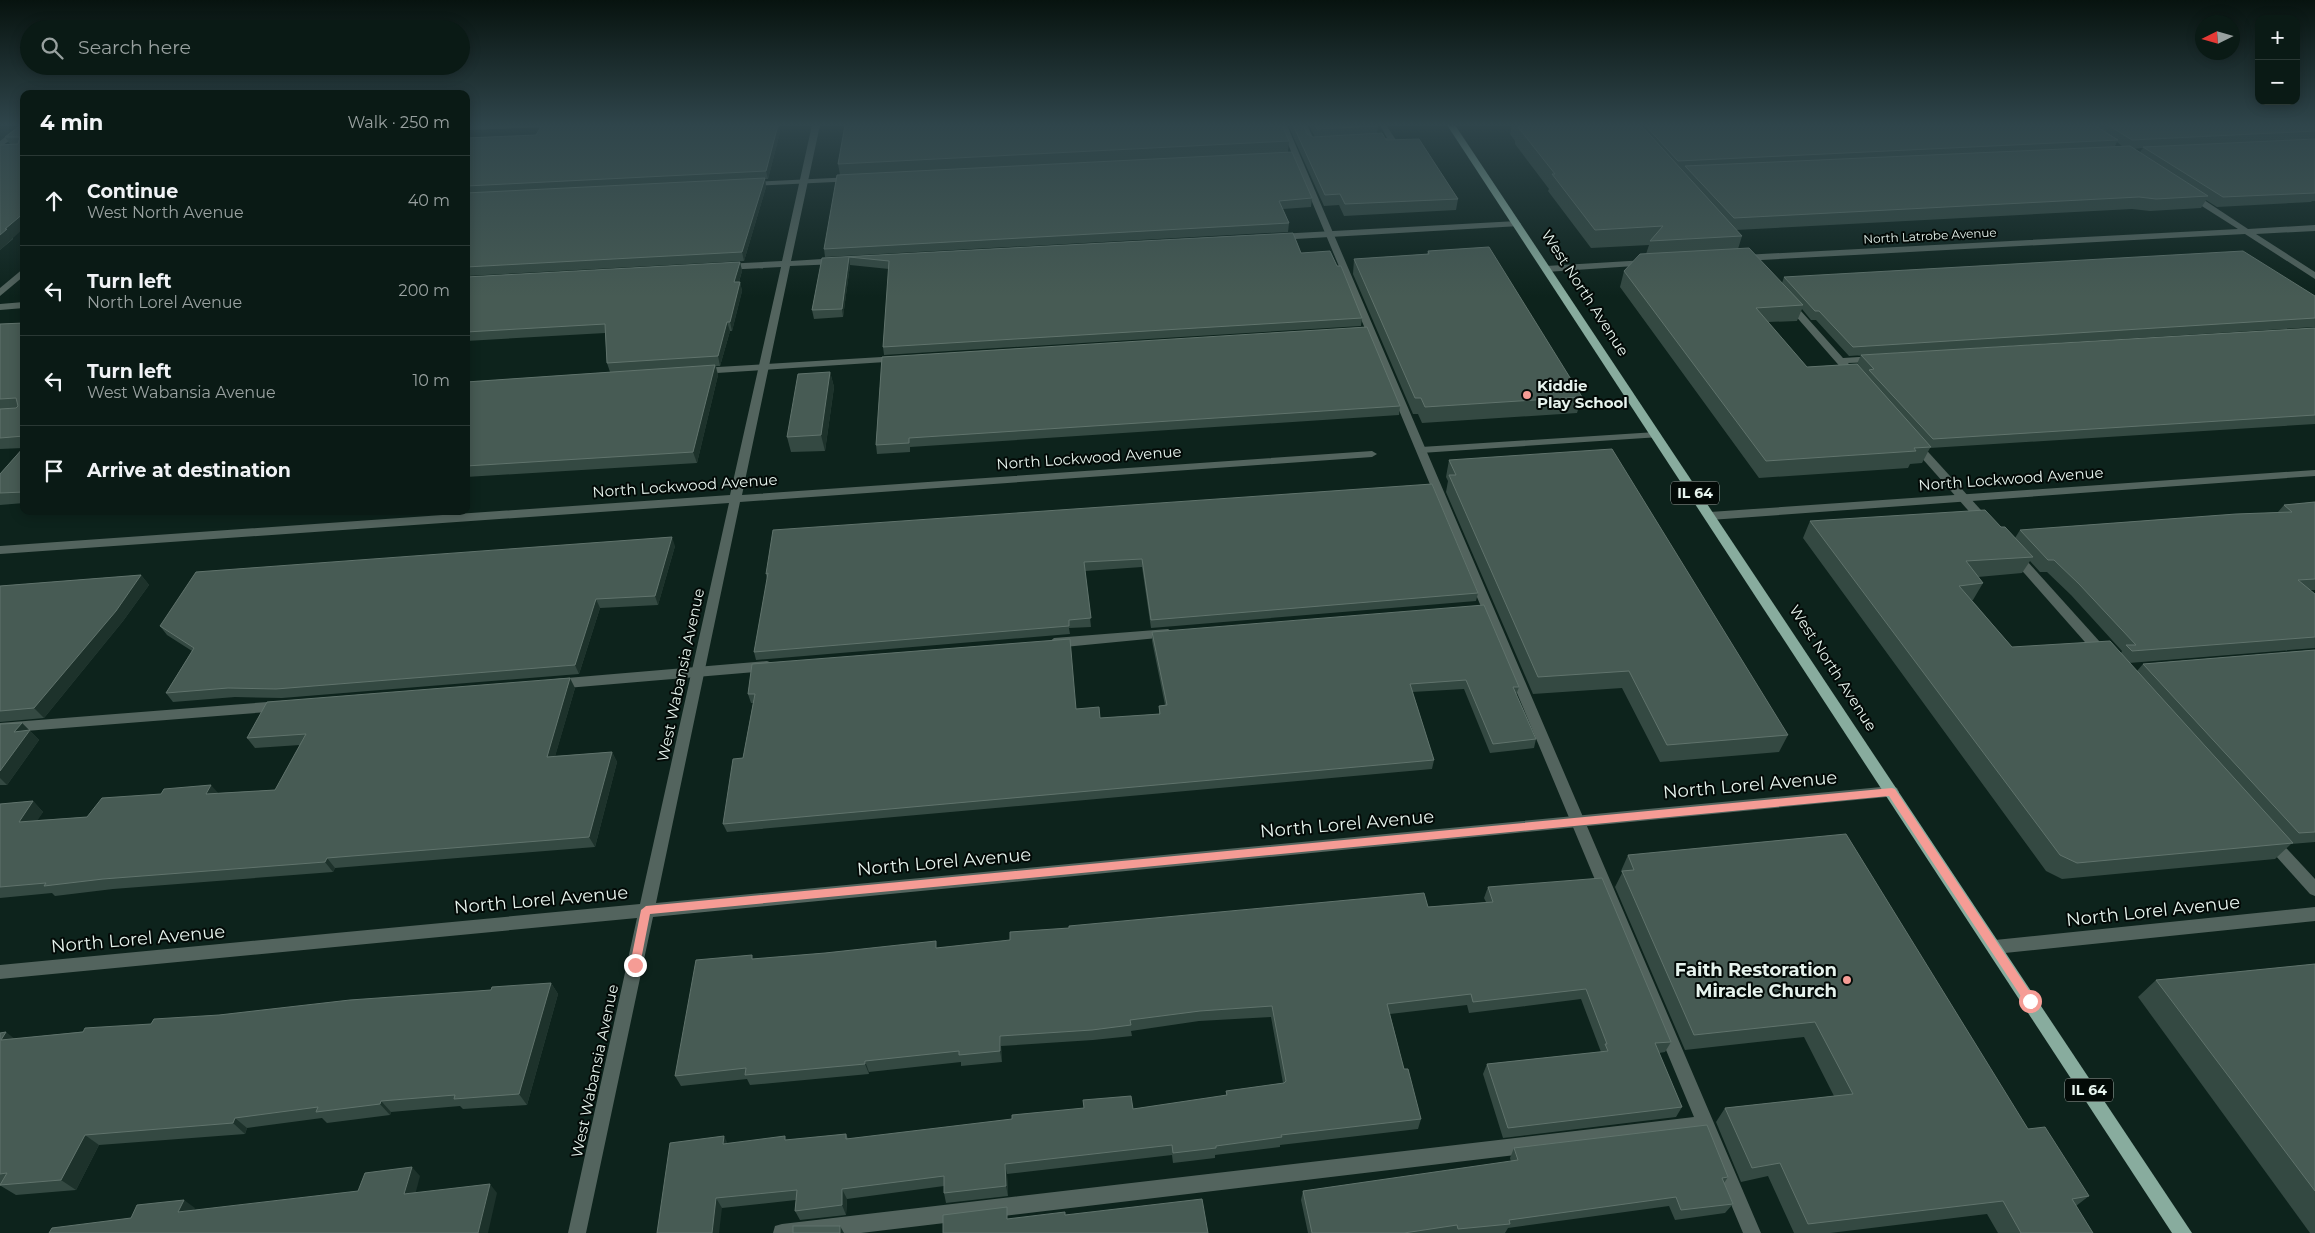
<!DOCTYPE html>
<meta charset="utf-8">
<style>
:root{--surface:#0a1a15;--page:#182722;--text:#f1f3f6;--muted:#99a1a0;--line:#2a3834}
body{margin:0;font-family:Montserrat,sans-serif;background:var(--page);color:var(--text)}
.controls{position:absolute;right:15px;top:15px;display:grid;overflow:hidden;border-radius:10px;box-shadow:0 2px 12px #0003}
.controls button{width:45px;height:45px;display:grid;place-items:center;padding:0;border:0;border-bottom:1px solid var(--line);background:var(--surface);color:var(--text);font:25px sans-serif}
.compass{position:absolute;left:2195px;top:15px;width:45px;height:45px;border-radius:50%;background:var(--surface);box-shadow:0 2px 12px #0003;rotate:265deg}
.stop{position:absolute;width:15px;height:15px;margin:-11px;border:4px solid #f59c95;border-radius:50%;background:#fff}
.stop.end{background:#f59c95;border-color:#fff;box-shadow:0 1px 5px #0008}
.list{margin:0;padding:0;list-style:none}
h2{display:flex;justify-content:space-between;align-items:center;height:65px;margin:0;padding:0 20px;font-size:21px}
h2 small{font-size:16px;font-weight:400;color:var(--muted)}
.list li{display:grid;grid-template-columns:32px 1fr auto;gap:15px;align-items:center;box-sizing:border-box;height:90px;padding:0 20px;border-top:1px solid var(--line)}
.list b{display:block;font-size:19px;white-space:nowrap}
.list p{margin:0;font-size:16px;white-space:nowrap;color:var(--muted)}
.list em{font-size:16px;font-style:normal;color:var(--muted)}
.icon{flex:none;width:28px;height:28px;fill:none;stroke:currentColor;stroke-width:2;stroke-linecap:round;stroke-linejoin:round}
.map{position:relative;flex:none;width:2315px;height:1233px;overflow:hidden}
.search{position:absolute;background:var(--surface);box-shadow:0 2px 12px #0003;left:20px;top:20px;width:450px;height:55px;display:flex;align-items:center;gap:12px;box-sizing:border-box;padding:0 18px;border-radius:28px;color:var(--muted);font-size:19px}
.panel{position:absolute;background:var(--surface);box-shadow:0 2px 12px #0003;left:20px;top:90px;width:450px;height:425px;border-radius:10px}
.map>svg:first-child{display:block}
</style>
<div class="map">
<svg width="2315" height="1233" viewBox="0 0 2315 1233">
<rect width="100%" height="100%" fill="#0d231c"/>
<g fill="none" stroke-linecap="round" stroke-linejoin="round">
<g fill="#53645e" fill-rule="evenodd">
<polygon points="21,125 24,125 24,131 0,147 0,141"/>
<polygon points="1280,125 1287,125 1761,1233 1743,1233 1701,1133 861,1233 773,1233 775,1226 782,1224 1694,1117"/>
<polygon points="1301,125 1307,125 1315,141 1323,141 1323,145 1309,146"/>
<polygon points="1380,125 1386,125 1396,140 1395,142 1366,143 1365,141 1369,139 1387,138"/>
<polygon points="852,177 855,177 855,181 750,186 746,184 750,182"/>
<polygon points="1789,300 1792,301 1843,358 1875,356 1880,359 1875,362 1848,363 1859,376 1858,378 1850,378 1786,305 1786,301"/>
<polygon points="898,356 901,357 901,361 701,374 696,371 701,368"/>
<polygon points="1916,442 1920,443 1990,520 1992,523 1990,526 1982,526 1912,447 1911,445 1912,443"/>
<polygon points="2014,550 2018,551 2109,652 2110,655 2109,658 2099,658 2010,557 2008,554 2010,551"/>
<polygon points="1168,629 1174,633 1168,637 1054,648 1048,643 1054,638"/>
<polygon points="767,661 772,663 774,666 772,669 767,671 555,689 550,687 548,684 550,681 555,679"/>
<polygon points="281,701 286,702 288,706 286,710 281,711 0,733 0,723"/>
<polygon points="2271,835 2276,837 2315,879 2315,896 2310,894 2266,845 2264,841 2266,837"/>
</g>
<g fill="#53645e" fill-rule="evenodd">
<polygon points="812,125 820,125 791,261 838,258 842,261 838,264 790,266 742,495 1372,451 1377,454 1372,457 740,502 656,903 1892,786 1897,788 1899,792 1897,796 653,917 586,1233 568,1233 637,918 0,979 0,965 640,904 729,503 0,554 0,546 730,495 781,267 723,270 719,267 723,264 782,261"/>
<polygon points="2186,192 2192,192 2248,229 2315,225 2315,231 2256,234 2315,272 2315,279 2245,234 1743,261 1739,258 1743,255 2238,229 2186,196"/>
<polygon points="1517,221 1521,224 1520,226 1278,240 1274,237 1278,234"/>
<polygon points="1646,260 1650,263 1649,265 1546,272 1542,269 1546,266"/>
<polygon points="24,268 24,276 0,296 0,288"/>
<polygon points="24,302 24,308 0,310 0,304"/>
<polygon points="1656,432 1660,433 1660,437 1421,453 1416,450 1421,447"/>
<polygon points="2315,470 2315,476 1710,520 1704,516 1710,512"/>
<polygon points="2315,907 2315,921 1995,954 1989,952 1987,947 1989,942 1995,940"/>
</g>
<polygon fill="#53645e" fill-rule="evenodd" points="503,125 559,125 555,127 466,130 466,126"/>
<polygon fill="#88ac9e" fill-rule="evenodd" points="1447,125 1455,125 2192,1233 2172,1233"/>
</g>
<g fill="#344942" fill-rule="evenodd">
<polygon points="21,125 13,238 13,239 0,250 0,145 10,144 5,137"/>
<polygon points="778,125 780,132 768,179 765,179 766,187 744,261 466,276 466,138"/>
<polygon points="1288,125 1303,125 1307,134 1313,137 1315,137 1309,125 1377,125 1378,126 1377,134 1458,199 1456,210 1344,216 1339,205 1324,206"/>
<path d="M1512 125H2315V201H2312L2311 202 2217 207 2206 200 2201 208 2150 211 2132 209 1736 230 1742 236 1738 249 1782 283 1784 277 2315 296V327L1849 356 1816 320H1811L1802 309 1797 321 1768 322 1807 367 1857 364 1861 355 2315 328V424L1930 448 1922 463 1910 464 1908 468 1759 478 1620 287 1624 271 1646 254 1649 245 1591 248 1548 191 1549 189 1515 144V141L1510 134ZM2117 142 2122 146H2115ZM2141 148H2143L2140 152 2134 149Z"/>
<polygon points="1289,141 1288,152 1312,198 1311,207 1283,209 1289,223 1288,232 825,257 824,249 840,175 838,164"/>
<polygon points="1293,233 1301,253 1362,318 1361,326 884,355 883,347 889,269 850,265 843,317 814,319 812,310 822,258"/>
<polygon points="1428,251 1582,397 1577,413 1422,423 1418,414 1413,414 1353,274 1354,259 1427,254"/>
<polygon points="740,262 742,271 739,282 740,282 742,291 732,331 730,331 720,366 716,366 718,375 697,463 466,477 466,382 610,372 607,363 605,333 466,341 466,277"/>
<polygon points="24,323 24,503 0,505 0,474 23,448 0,449 0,324"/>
<polygon points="882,357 1400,406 1399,415 910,447 910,452 877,454 876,445"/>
<polygon points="830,372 834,387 825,451 791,452 787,437"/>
<polygon points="1449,460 1788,735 1779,752 1660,762 1622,688 1533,694 1446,492 1448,481 1446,477"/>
<polygon points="1432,484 1478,593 1476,601 1151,628 1142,567 1085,571 1091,627 1069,628 1070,634 756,660 754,652 767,580 766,574"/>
<path d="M2315 502V590H2310L2315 594V648L2129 663 2137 671 2143 664 2315 650V842L2291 844 2275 859 2062 879 2046 871 1803 538 1810 521 2015 538 2020 530 2278 512 2284 505ZM2030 561 2040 572H2047L2071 595 2122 651 2121 653 2012 647 1972 600H1973L1983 583 1978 577 2022 573Z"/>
<polygon points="675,546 658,605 600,608 579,674 282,698 235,697 173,702 166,693 192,651 167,635 160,626"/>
<polygon points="141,575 149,585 123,621 44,718 0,722 0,586"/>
<polygon points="1152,632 1519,687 1516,695 1536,739 1534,748 1490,753 1464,689 1412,692 1434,760 1432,769 727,832 723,824 743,758 753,703 751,703 748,694 752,664 1076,709 1100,718 1159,714 1159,706 1165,705 1152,641"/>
<polygon points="575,688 555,756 612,752 617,762 595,847 335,868 333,872 113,889 55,896 52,893 0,898 0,804 33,801 43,812 37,820 87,817 219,793 275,790 300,745 255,748 247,738"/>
<polygon points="22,723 39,740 7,785 0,785 0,724"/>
<polygon points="1628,855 2028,1129 2089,1196 2076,1206 2093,1233 1998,1233 1987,1214 1830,1233 1794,1233 1768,1176 1741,1182 1716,1122 1725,1108 1834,1096 1804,1037 1685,1050 1615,887 1622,873 1621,871"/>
<polygon points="1488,887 1671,1042 1665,1052 1659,1053 1682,1107 1676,1117 1503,1138 1483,1074 1487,1064 1601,1052 1581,999 1469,1013 1467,1005 1390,1014 1404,1069 1421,1119 1418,1129 1280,1145 1280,1147 1215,1155 1215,1158 1173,1163 1172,1155 1007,1174 1008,1196 946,1203 944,1193 944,1186 847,1199 846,1215 800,1220 795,1211 796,1200 722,1208 657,1233 727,1143 787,1140 846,1134 848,1139 1133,1109 1226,1096 1226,1091 1283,1083 1271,1017 1199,1021 1131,1031 1132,1036 1093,1040 1001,1046 1002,1062 961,1066 961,1062 869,1072 869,1074 750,1085 747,1079 681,1086 675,1076 754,959 825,953 937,948 1486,902 1484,898"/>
<polygon points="2315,964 2315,1233 2310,1233 2138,997 2156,980"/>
<polygon points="551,983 558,994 527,1105 463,1109 460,1106 391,1112 390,1115 327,1123 322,1118 247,1128 245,1134 99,1145 76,1190 16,1195 1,1186 0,1186 0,1033 14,1039 151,1024 219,1015 491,990"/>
<polygon points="1514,1148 1728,1177 1724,1183 1733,1204 1725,1213 1675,1220 1669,1206 1508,1228 1505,1233 1308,1233 1301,1200 1303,1191 1511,1162 1510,1158"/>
</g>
<g fill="#1d322b">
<polygon points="778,125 780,132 768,179 766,171"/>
<polygon points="765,178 766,187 744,261 742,252"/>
<polygon points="24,213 24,228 0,250 0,235 5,229"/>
<polygon points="849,257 850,265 843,317 842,309"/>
<polygon points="740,262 742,271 736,291 734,282"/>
<polygon points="740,282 742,291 732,331 730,322"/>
<polygon points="727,322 730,331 720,366 718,356"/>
<polygon points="715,365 718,375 697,463 693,452"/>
<polygon points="830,372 834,387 825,451 821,435"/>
<polygon points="672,537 675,546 658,605 655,596"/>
<polygon points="141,575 149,585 123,621 44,718 34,708"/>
<polygon points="596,599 600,608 579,674 575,665"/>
<polygon points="570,678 575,688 552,767 547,757"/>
<polygon points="22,723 39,740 7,785 0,778 0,771 14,732"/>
<polygon points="612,752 617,762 595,847 589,837"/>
<polygon points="211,785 220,795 206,794"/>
<polygon points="33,801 43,812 30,832 19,822"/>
<polygon points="327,858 335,868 333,872 325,862"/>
<polygon points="551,983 558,994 527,1105 519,1094"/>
<polygon points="6,1032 20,1043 1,1040"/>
<polygon points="1000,1036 1001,1046 1002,1062 1000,1051"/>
<polygon points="865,1061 869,1072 869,1074 865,1064"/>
<polygon points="381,1101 391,1112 390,1115 380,1104"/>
<polygon points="235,1118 247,1128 245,1134 233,1123"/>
<polygon points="85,1135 99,1145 76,1190 61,1180"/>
<polygon points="724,1136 729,1146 723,1144"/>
<polygon points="1005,1164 1007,1174 1008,1196 1006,1186"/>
<polygon points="412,1167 420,1176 413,1203 404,1194"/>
<polygon points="490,1184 497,1193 488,1233 478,1233"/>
<polygon points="842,1189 847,1199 846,1215 842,1205"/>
<polygon points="716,1198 722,1208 719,1233 712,1233"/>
<polygon points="184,1200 195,1208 190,1220 178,1212"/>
<polygon points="840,1226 844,1233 840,1233"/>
</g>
<g fill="#475b54" stroke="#60736c">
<polygon points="21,125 24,125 24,213 5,229 7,229 0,235 0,145 18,144 20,137 5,137"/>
<polygon points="542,125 778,125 766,171 466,186 466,138 536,135"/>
<polygon points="845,125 1282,125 1289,141 838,164"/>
<polygon points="1293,125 1303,125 1307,134 1313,137 1382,133 1386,140 1419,139 1458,199 1345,204 1340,194 1325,195"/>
<polygon points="1315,125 1377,125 1378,126 1317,129"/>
<polygon points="1519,125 1641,125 1742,236 1650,241 1663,226 1595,230 1552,174 1555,174 1518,127 1520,127"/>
<polygon points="1645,125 2094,125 2118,140 1678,161"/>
<polygon points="2108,125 2315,125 2315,131 2132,140"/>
<polygon points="2315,139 2315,193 2223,197 2143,147"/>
<polygon points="2130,146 2208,196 2156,199 2139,197 1734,218 1685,166"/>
<polygon points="1292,152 1312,198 1279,201 1289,223 824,249 837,175"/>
<polygon points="765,178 742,252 466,267 466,193"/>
<polygon points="1293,233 1301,253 1330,251 1337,266 1341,266 1362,318 883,347 889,261 849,257 842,309 812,310 822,258"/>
<polygon points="1489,247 1582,397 1425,407 1421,398 1415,398 1354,259 1429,254 1428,251"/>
<polygon points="1749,248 1803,305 1756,308 1807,367 1857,364 1931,447 1914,448 1916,451 1766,461 1624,271 1640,254"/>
<polygon points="2243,251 2315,296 2315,318 1853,347 1819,311 1815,311 1784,277"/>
<polygon points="740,262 734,282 740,282 730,322 727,322 718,356 607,363 605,324 466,332 466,277"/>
<polygon points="24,323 24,436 0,438 0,409 16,408 18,406 16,398 0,399 0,324"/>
<polygon points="1367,327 1400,406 909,438 909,443 876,445 882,357"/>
<polygon points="2315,328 2315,415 1933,439 1869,370 1874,369 1861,355"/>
<polygon points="715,365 693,452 466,466 466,382"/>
<polygon points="830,372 821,435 787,437 798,374"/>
<polygon points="24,447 24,492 0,493 0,474"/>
<polygon points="1612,449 1788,735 1667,745 1629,671 1538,677 1449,475 1456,475 1449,460"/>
<polygon points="1432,484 1478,593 1151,620 1142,559 1084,562 1091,618 1069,620 1069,626 754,652 768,573 766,574 773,530"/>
<polygon points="2315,502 2315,579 2298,580 2315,594 2315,637 2132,651 2126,645 2136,645 2079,584 2054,560 2048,560 2020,530 2236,514 2292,512 2284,505"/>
<polygon points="1985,510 2001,527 2005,527 2033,557 1966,561 1983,583 1959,586 2012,647 2110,641 2293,843 2077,863 2060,855 1810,521"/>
<polygon points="672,537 655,596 596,599 575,665 276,689 228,688 166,693 194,648 160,626 196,572"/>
<polygon points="141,575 116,611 34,708 0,711 0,586"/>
<polygon points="1484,605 1519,687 1513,687 1536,739 1493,744 1466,680 1410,684 1434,760 723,824 733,759 743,758 755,694 748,694 752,664 1070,639 1076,709 1099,707 1100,718 1160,714 1159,706 1167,705 1152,632"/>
<polygon points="2315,650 2315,832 2299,833 2143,664"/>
<polygon points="570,678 547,757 612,752 589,837 327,858 325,862 103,879 44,886 46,883 0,887 0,804 33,801 19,822 87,817 102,798 161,794 164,789 211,785 206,794 275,790 306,734 247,738 267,702"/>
<polygon points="22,723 14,732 30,730 0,771 0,724"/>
<polygon points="1846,834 2028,1129 2045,1127 2089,1196 2072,1199 2093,1233 2021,1233 2003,1201 1808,1224 1780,1163 1752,1168 1725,1108 1853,1094 1815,1022 1694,1035 1622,871 1634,870 1628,855"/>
<polygon points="1602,878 1671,1042 1655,1043 1682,1107 1508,1128 1487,1064 1608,1051 1605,1044 1607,1044 1586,989 1473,1002 1471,994 1387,1004 1404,1069 1408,1069 1421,1119 1281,1135 1282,1137 1216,1146 1216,1148 1173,1153 1172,1145 1005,1164 1006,1186 944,1193 944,1176 842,1189 842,1205 795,1211 797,1190 716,1198 712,1233 657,1233 670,1143 724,1136 723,1144 785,1136 785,1140 846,1134 846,1139 1012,1119 1012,1115 1084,1108 1083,1100 1131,1096 1133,1109 1227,1095 1226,1091 1284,1083 1286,1081 1272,1006 1200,1011 1130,1020 1131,1025 1092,1030 1000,1036 1000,1051 959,1055 959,1051 865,1061 865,1064 745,1075 746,1068 675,1076 696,960 752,955 752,959 825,953 936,941 936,948 1010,940 1010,932 1069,928 1069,926 1424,893 1428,907 1493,902 1488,887"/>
<polygon points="2315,964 2315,1191 2156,980"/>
<polygon points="551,983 519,1094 454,1099 455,1095 381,1101 380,1104 316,1112 318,1107 235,1118 233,1123 85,1135 61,1180 0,1185 7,1173 0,1174 0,1033 6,1032 1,1040 83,1032 85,1028 151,1024 154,1019 219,1015 350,1000 491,990 492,987"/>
<polygon points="1707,1125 1728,1177 1722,1178 1733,1204 1681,1210 1676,1197 1509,1220 1510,1224 1458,1229 1457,1225 1404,1233 1312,1233 1303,1191 1518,1160 1514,1148"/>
<polygon points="412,1167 404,1194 490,1184 478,1233 49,1233 52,1228 131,1218 137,1205 184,1200 178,1212 358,1191 365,1173"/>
<polygon points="1202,1199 1208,1233 943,1233 943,1215 1007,1207 1007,1219 1065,1212 1065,1215"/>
<rect x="793" y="1226" width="47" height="7"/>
</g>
<linearGradient id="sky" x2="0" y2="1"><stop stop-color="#07130f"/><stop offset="0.42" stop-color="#2f454b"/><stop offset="1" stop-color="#2f454b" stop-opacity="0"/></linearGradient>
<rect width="2315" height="297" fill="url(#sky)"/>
<polygon fill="#f59c95" points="1892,788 1895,789 2034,998 2034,1004 2026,1004 1889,796 650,914 640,965 635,970 630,965 641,910 646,906"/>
<g fill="#f59c95" stroke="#030a07" stroke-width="2">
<circle cx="1527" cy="395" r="5"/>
<circle cx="1847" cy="980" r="5"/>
</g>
<g text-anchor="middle" stroke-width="4" stroke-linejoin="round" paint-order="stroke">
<g font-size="12" fill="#e6f3ed" stroke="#030a07">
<text transform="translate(1930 236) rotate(-3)" y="4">North Latrobe Avenue</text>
</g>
<g fill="#030a07" stroke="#a2ada8" stroke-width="1">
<rect x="1671" y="481.5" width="48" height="23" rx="4"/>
<rect x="2065" y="1078.5" width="48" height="23" rx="4"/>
</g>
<g font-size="14" font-weight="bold" fill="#e6f3ed">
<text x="1695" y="498">IL 64</text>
<text x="2089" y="1095">IL 64</text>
</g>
<g font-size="15" fill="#e6f3ed" stroke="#030a07">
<text transform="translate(1585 293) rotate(57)" y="5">West North Avenue</text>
<text transform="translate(1089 458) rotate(-4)" y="5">North Lockwood Avenue</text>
<text transform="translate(2011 479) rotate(-4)" y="5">North Lockwood Avenue</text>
<text transform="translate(685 486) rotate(-4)" y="5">North Lockwood Avenue</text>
<text transform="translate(1833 668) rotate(57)" y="5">West North Avenue</text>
<text transform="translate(681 675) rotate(-78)" y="5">West Wabansia Avenue</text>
<text transform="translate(595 1071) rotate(-78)" y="5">West Wabansia Avenue</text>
</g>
<g font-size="15" font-weight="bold" fill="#e6f3ed" stroke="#030a07" text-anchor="start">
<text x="1537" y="391">Kiddie<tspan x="1537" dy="17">Play School</tspan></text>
</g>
<g font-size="18" fill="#e6f3ed" stroke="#030a07">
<text transform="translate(1750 785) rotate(-5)" y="6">North Lorel Avenue</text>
<text transform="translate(1347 824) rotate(-5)" y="6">North Lorel Avenue</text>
<text transform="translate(944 862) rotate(-5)" y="6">North Lorel Avenue</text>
<text transform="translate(541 900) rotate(-5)" y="6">North Lorel Avenue</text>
<text transform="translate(2153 911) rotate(-6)" y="6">North Lorel Avenue</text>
<text transform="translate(138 939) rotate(-5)" y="6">North Lorel Avenue</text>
</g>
<g font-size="18" font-weight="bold" fill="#e6f3ed" stroke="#030a07" text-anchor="end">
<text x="1837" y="976">Faith Restoration<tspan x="1837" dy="21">Miracle Church</tspan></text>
</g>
</g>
</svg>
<div class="controls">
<button>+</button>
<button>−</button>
</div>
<svg class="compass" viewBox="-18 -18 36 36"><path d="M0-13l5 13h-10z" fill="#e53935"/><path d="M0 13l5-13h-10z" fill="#99a1a0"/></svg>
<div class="stop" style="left:2030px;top:1001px"></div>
<div class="stop end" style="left:635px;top:965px"></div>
<div class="search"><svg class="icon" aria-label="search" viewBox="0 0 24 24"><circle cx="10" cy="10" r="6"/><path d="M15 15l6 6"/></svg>Search here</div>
<section class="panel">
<h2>4 min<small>Walk · 250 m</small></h2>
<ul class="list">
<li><svg class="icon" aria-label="ahead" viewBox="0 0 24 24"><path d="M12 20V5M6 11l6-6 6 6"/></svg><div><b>Continue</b><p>West North Avenue</p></div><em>40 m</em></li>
<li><svg class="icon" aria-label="left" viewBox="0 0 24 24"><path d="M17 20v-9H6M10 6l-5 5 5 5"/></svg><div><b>Turn left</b><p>North Lorel Avenue</p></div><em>200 m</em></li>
<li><svg class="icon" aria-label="left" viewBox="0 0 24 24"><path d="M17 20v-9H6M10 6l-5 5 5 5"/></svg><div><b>Turn left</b><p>West Wabansia Avenue</p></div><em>10 m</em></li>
<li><svg class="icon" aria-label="arrive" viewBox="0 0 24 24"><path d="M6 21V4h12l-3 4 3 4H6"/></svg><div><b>Arrive at destination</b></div></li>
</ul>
</section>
</div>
